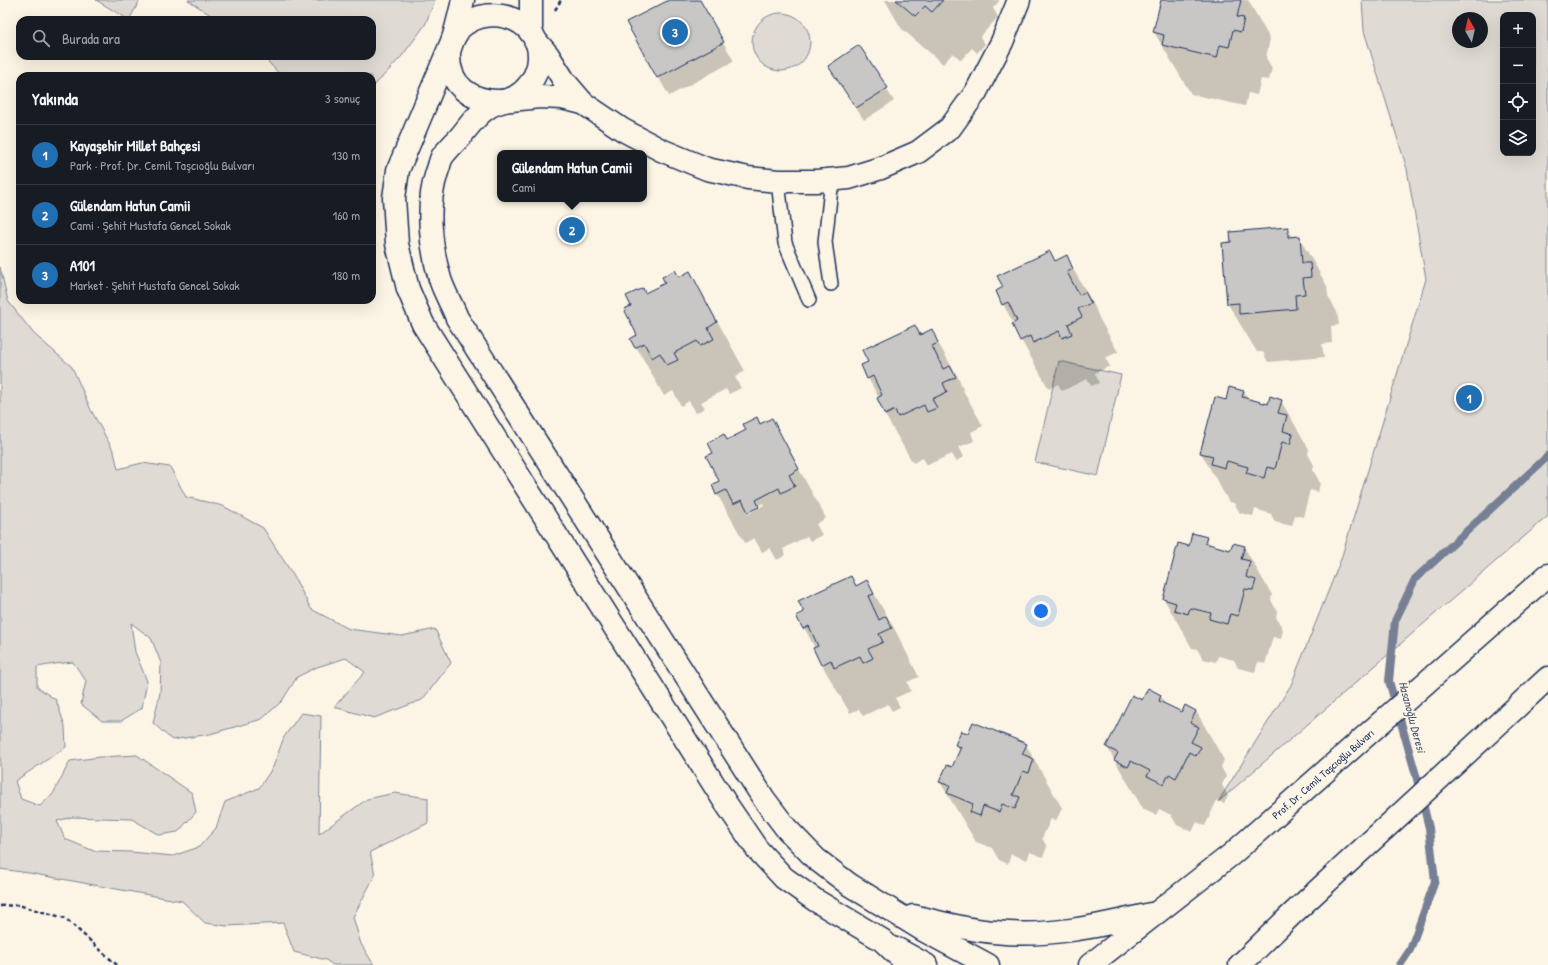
<!DOCTYPE html>
<html lang="tr">
<meta charset="utf-8">
<style>
:root{--surface:#171b24;--page:#242831;--text:#f1f3f6;--muted:#9ea1a6;--line:#363941;--accent:#1f6fb2}
body{margin:0;font-family:"Patrick Hand",sans-serif;background:var(--page);color:var(--text)}
.controls{position:absolute;right:12px;top:12px;display:grid;overflow:hidden;border-radius:8px;box-shadow:0 4px 16px #0002}
.controls button{width:36px;height:36px;display:grid;place-items:center;padding:0;border:0;border-bottom:1px solid var(--line);background:var(--surface);color:var(--text);font:20px sans-serif}
.compass{position:absolute;left:1452px;top:12px;width:36px;height:36px;border-radius:50%;background:var(--surface);box-shadow:0 4px 16px #0002;rotate:352deg}
.you{position:absolute;left:1041px;top:611px;width:14px;height:14px;margin:-10px;border:3px solid #fff;border-radius:50%;background:#1a73e8;box-shadow:0 0 0 6px #1a73e833}
.badge{display:grid;place-items:center;width:26px;height:26px;border-radius:50%;background:var(--accent);color:#fff;font-size:13px;font-weight:700}
.pin{position:absolute;translate:-50% -50%;border:2px solid #fff;box-shadow:0 1px 4px #0006}
.popup{position:absolute;left:497px;top:150px;width:150px;height:52px;box-sizing:border-box;display:grid;place-content:center;border-radius:8px;background:var(--surface);filter:drop-shadow(0 1px 3px #0005);font-size:13px;white-space:nowrap;color:var(--muted)}
.popup b{font-size:15px;color:var(--text)}
.popup::after{content:'';position:absolute;left:50%;top:100%;margin-left:-8px;border:8px solid transparent;border-top-color:var(--surface)}
.list{margin:0;padding:0;list-style:none}
h2{display:flex;justify-content:space-between;align-items:center;height:52px;margin:0;padding:0 16px;font-size:17px}
h2 small{font-size:13px;font-weight:400;color:var(--muted)}
.list li{display:grid;grid-template-columns:26px 1fr auto;gap:12px;align-items:center;box-sizing:border-box;height:60px;padding:0 16px;border-top:1px solid var(--line)}
.list b{display:block;font-size:15px;white-space:nowrap}
.list p{margin:0;font-size:13px;white-space:nowrap;color:var(--muted)}
.list em{font-size:13px;font-style:normal;color:var(--muted)}
.icon{flex:none;width:22px;height:22px;fill:none;stroke:currentColor;stroke-width:2;stroke-linecap:round;stroke-linejoin:round}
.map{position:relative;flex:none;width:1548px;height:965px;overflow:hidden}
.search{position:absolute;background:var(--surface);box-shadow:0 4px 16px #0002;left:16px;top:16px;width:360px;height:44px;display:flex;align-items:center;gap:10px;box-sizing:border-box;padding:0 14px;border-radius:12px;color:var(--muted);font-size:15px}
.panel{position:absolute;background:var(--surface);box-shadow:0 4px 16px #0002;left:16px;top:72px;width:360px;height:232px;border-radius:12px}
.map>svg:first-child{display:block}
</style>
<div class="map">
<svg width="1548" height="965" viewBox="0 0 1548 965">
<rect width="100%" height="100%" fill="#fcf5e5"/>
<filter id="ink" filterUnits="userSpaceOnUse"><feTurbulence type="fractalNoise" baseFrequency=".025" numOctaves="2"/><feDisplacementMap in="SourceGraphic" scale="8" xChannelSelector="R" yChannelSelector="G"/><feConvolveMatrix kernelMatrix="1 2 1 2 8 2 1 2 1" color-interpolation-filters="sRGB"/></filter>
<g filter="url(#ink)">
<g fill="#dfdbd4" stroke="#7d8599" fill-rule="evenodd">
<polygon points="96,0 140,0 129,20"/>
<polygon points="188,0 435,0 425,25 402,56 372,88 372,76 281,76 263,56 372,56 372,20 218,20"/>
<path d="M1362 0H1548V516L1218 802 1291 685 1341 559 1426 279 1407 169 1364 31ZM1503 15H1533V153H1503ZM1458 18H1482V42H1458Z"/>
<circle cx="781" cy="42" r="29"/>
<polygon points="0,267 8,301 34,334 72,367 91,410 114,452 118,469 142,463 170,467 186,497 223,506 263,528 293,575 311,609 349,629 402,636 435,629 451,663 422,700 374,718 334,707 365,672 346,658 317,667 297,677 282,701 262,719 210,734 172,740 153,723 160,693 161,663 151,638 131,623 135,652 147,681 142,708 121,721 102,721 81,704 86,681 73,662 55,664 37,667 37,687 56,700 65,726 66,747 15,781 21,799 40,806 53,794 70,761 100,757 137,755 192,793 196,812 178,832 159,835 132,819 72,817 57,821 65,839 94,851 131,852 173,856 199,847 216,828 225,802 259,788 273,767 284,737 301,713 321,716 319,834 367,799 395,793 428,798 428,823 370,852 375,875 353,917 361,944 374,965 333,965 326,960 294,952 283,923 227,926 205,923 182,901 29,873 0,869"/>
<polygon points="1059,361 1121,375 1098,476 1035,462"/>
</g>
<g fill="#0003" fill-rule="evenodd">
<polygon points="671,0 698,0 734,61 669,96 627,22"/>
<polygon points="885,0 999,0 999,1 993,8 998,17 980,37 985,44 977,53 972,48 961,60 953,53 943,64 901,28"/>
<polygon points="1162,0 1248,0 1270,39 1266,58 1272,68 1269,80 1261,79 1257,95 1248,93 1245,106 1191,94 1154,32"/>
<polygon points="859,47 894,101 864,120 836,78"/>
<polygon points="1287,228 1293,238 1299,237 1327,286 1328,296 1337,312 1339,325 1331,326 1332,343 1322,344 1324,357 1268,362 1263,352 1257,352 1228,304 1232,243"/>
<path d="M1066 257 1094 305 1099 318 1118 352 1105 358 1110 366 1095 373 1099 383 1091 386 1087 379 1062 391 1058 384 1049 389 1021 340 1014 324 1003 304 1055 262ZM1082 306V308L1074 312 1073 310Z"/>
<polygon points="690,272 745,371 735,377 741,388 729,394 726,389 701,402 705,408 696,413 689,401 681,406 673,391 664,396 632,339 639,335 633,306 645,294"/>
<polygon points="931,331 959,379 964,392 983,426 971,432 974,441 959,447 964,457 956,461 952,454 927,465 923,458 913,463 885,415 879,398 868,378 920,336"/>
<polygon points="1244,392 1248,400 1268,405 1281,401 1309,449 1308,454 1314,465 1313,470 1320,483 1318,492 1310,490 1303,517 1295,515 1292,526 1275,522 1271,514 1255,509 1253,516 1240,513 1234,503 1229,502 1201,453 1227,401"/>
<path d="M771 419 826 518 816 524 822 535 810 541 807 536 783 549 786 555 777 560 770 548 762 552 754 538 745 543 717 494 720 482 714 453 727 441ZM763 503 764 505 748 514V511Z"/>
<polygon points="1206,538 1211,546 1231,551 1244,547 1272,595 1271,600 1277,611 1276,617 1283,630 1281,639 1273,637 1265,664 1258,662 1255,672 1238,668 1234,660 1218,656 1216,662 1203,659 1197,649 1192,648 1164,599 1190,547"/>
<polygon points="867,581 895,630 919,677 907,682 911,691 895,698 900,707 892,711 888,704 863,716 859,709 850,713 822,665 814,649 815,648 798,616"/>
<polygon points="1161,696 1166,706 1182,714 1196,711 1224,760 1221,767 1226,776 1222,785 1228,796 1224,804 1217,800 1205,826 1197,822 1192,832 1177,825 1171,815 1159,809 1156,815 1143,809 1107,747 1142,702"/>
<polygon points="956,745 1026,745 1062,808 1056,821 1051,819 1042,838 1047,847 1043,857 1030,852 1027,860 1011,854 1008,864 999,860 992,848 976,842 940,782 953,768 960,752"/>
</g>
<g fill="none" stroke-linecap="round" stroke-linejoin="round">
<polyline stroke="#767f94" stroke-width="8" points="1400,965 1410,950 1435,881 1429,828 1416,775 1389,681 1395,621 1415,579 1548,456"/>
</g>
<g fill="#c8c7c6" stroke="#1b2f5e">
<polygon points="669,0 700,0 724,42 657,78 626,22"/>
<polygon points="896,0 943,0 932,12 925,6 915,16"/>
<polygon points="1161,0 1241,0 1237,17 1244,18 1241,32 1233,30 1229,47 1220,45 1217,58 1162,45 1164,35 1153,32"/>
<polygon points="859,45 888,88 856,108 828,66"/>
<polygon points="1288,227 1288,237 1300,236 1302,263 1310,263 1311,277 1303,278 1305,294 1295,295 1296,309 1239,314 1239,303 1227,304 1222,243 1231,242 1230,232"/>
<polygon points="1050,251 1055,261 1067,255 1073,269 1067,272 1079,295 1085,292 1091,303 1078,309 1082,317 1068,324 1072,334 1062,338 1059,331 1033,343 1030,336 1020,341 1012,324 1017,321 1008,302 1002,305 996,291 1003,287 997,276"/>
<polygon points="675,270 679,277 690,271 717,322 708,328 714,339 700,346 697,341 674,353 678,360 667,365 660,353 652,358 644,343 635,348 630,339 637,335 624,309 631,306 626,296 643,288 645,293 665,283 662,277"/>
<polygon points="915,325 920,335 932,329 938,343 932,346 943,369 950,366 956,377 943,383 947,392 932,399 937,408 927,412 924,405 898,417 895,410 885,415 877,398 882,395 873,376 867,379 861,365 868,362 862,350"/>
<polygon points="1229,387 1244,391 1242,397 1268,404 1270,396 1282,400 1278,413 1287,415 1283,431 1293,434 1290,444 1282,442 1275,469 1267,467 1264,478 1246,473 1248,467 1227,461 1225,468 1211,464 1213,456 1200,453 1215,397 1226,400"/>
<polygon points="757,417 760,424 772,418 799,469 789,475 795,486 781,493 779,488 756,500 759,507 748,512 742,500 733,504 726,490 716,495 712,485 719,481 706,456 713,453 708,443 724,434 727,440 746,430 743,424"/>
<polygon points="1192,533 1207,537 1205,543 1230,550 1233,543 1245,546 1241,559 1250,561 1246,577 1256,580 1253,590 1245,589 1238,616 1230,614 1227,624 1209,619 1211,613 1190,608 1188,614 1174,610 1176,603 1163,599 1178,543 1189,546"/>
<polygon points="851,576 856,586 867,580 874,594 868,596 879,620 886,616 892,628 879,634 883,642 868,649 873,658 863,663 860,656 834,668 831,660 821,665 813,648 818,646 809,626 803,629 796,616 804,612 798,601"/>
<polygon points="1148,688 1161,695 1159,701 1182,712 1185,705 1196,711 1190,723 1199,727 1191,742 1201,747 1196,756 1189,752 1176,778 1169,774 1164,784 1147,776 1150,771 1131,761 1128,767 1114,760 1118,753 1106,747 1132,695 1142,700"/>
<polygon points="973,722 1027,744 1022,754 1034,759 1029,773 1023,771 1013,795 1020,797 1015,809 1002,804 999,812 983,806 980,816 970,812 973,804 947,793 950,786 939,782 947,765 952,767 961,747 955,745 961,731 968,733"/>
</g>
<g fill="none" stroke-linecap="round" stroke-linejoin="round">
<g stroke="#1b2f5e" stroke-width="16">
<g id="service">
<polyline points="778,181 785,243 809,300"/>
<polyline points="831,284 825,242 832,180"/>
</g>
</g>
<g stroke="#1b2f5e" stroke-width="25">
<g id="minor">
<polyline points="535,40 548,55 565,82 583,103 623,130 661,150 707,169 748,178 778,181 817,181 849,178 881,168 918,152 950,128 976,92 1002,42 1019,0"/>
<polyline points="502,101 539,97 562,98 583,103"/>
</g>
</g>
<g stroke="#1b2f5e" stroke-width="25">
<g id="primary">
<path d="M463 0C460 13 457 26 453 39 452 44 449 49 449 54 448 86 472 102 501 101"/>
<polyline points="531,0 531,33"/>
<path d="M913 916C939 922 966 930 994 932 1047 938 1099 926 1151 914"/>
<polyline points="897,949 926,965"/>
<path d="M908 965 882 940 815 900 784 878 757 849 725 802 423 324 408 289 397 244 394 198 398 170 453 39C456 35 458 30 461 27 493 0 547 22 538 66 535 79 526 91 515 97 507 101 497 102 489 107 477 114 469 126 460 137 454 143 447 150 442 157 440 161 439 167 437 172 426 205 430 245 440 279 444 292 452 305 457 318L764 799 786 828 816 859 850 885 925 931 988 965"/>
<polyline points="1090,965 1232,854 1548,575"/>
<polyline points="1240,965 1290,916 1548,678"/>
</g>
</g>
<g stroke="#1b2f5e" stroke-width="2.5" stroke-dasharray="4 3" stroke-linecap="butt">
<polyline points="555,10 561,0"/>
<polyline points="0,906 18,905 65,918 117,965"/>
</g>
<use href="#service" stroke="#fcf5e5" stroke-width="13"/>
<use href="#minor" stroke="#fcf5e5" stroke-width="22"/>
<use href="#primary" stroke="#fcf5e5" stroke-width="22"/>
</g>
</g>
<g text-anchor="middle" stroke-width="4" stroke-linejoin="round" paint-order="stroke">
<g font-size="11" fill="#1b2f5e" stroke="#fcf5e5">
<text transform="translate(1323 774) rotate(-41)" y="4">Prof. Dr. Cemil Taşcıoğlu Bulvarı</text>
</g>
<g font-size="12" font-style="italic" fill="#485779" stroke="#fcf5e5">
<text transform="translate(1412 717) rotate(75)" y="4">Hasanoğlu Deresi</text>
</g>
</g>
</svg>
<div class="controls">
<button>+</button>
<button>−</button>
<button><svg class="icon" aria-label="locate" viewBox="0 0 24 24"><circle cx="12" cy="12" r="6"/><path d="M12 2v4M12 18v4M2 12h4M18 12h4"/></svg></button>
<button><svg class="icon" aria-label="layers" viewBox="0 0 24 24"><path d="M12 4l9 5-9 5-9-5zM3 14l9 5 9-5"/></svg></button>
</div>
<svg class="compass" viewBox="-18 -18 36 36"><path d="M0-13l5 13h-10z" fill="#e53935"/><path d="M0 13l5-13h-10z" fill="#9ea1a6"/></svg>
<div class="you"></div>
<div class="pin badge" style="left:1469px;top:398px">1</div>
<div class="pin badge" style="left:572px;top:230px">2</div>
<div class="popup"><b>Gülendam Hatun Camii</b>Cami</div>
<div class="pin badge" style="left:675px;top:32px">3</div>
<div class="search"><svg class="icon" aria-label="search" viewBox="0 0 24 24"><circle cx="10" cy="10" r="6"/><path d="M15 15l6 6"/></svg>Burada ara</div>
<section class="panel">
<h2>Yakında<small>3 sonuç</small></h2>
<ul class="list">
<li><span class="badge">1</span><div><b>Kayaşehir Millet Bahçesi</b><p>Park · Prof. Dr. Cemil Taşcıoğlu Bulvarı</p></div><em>130 m</em></li>
<li><span class="badge">2</span><div><b>Gülendam Hatun Camii</b><p>Cami · Şehit Mustafa Gencel Sokak</p></div><em>160 m</em></li>
<li><span class="badge">3</span><div><b>A101</b><p>Market · Şehit Mustafa Gencel Sokak</p></div><em>180 m</em></li>
</ul>
</section>
</div>
